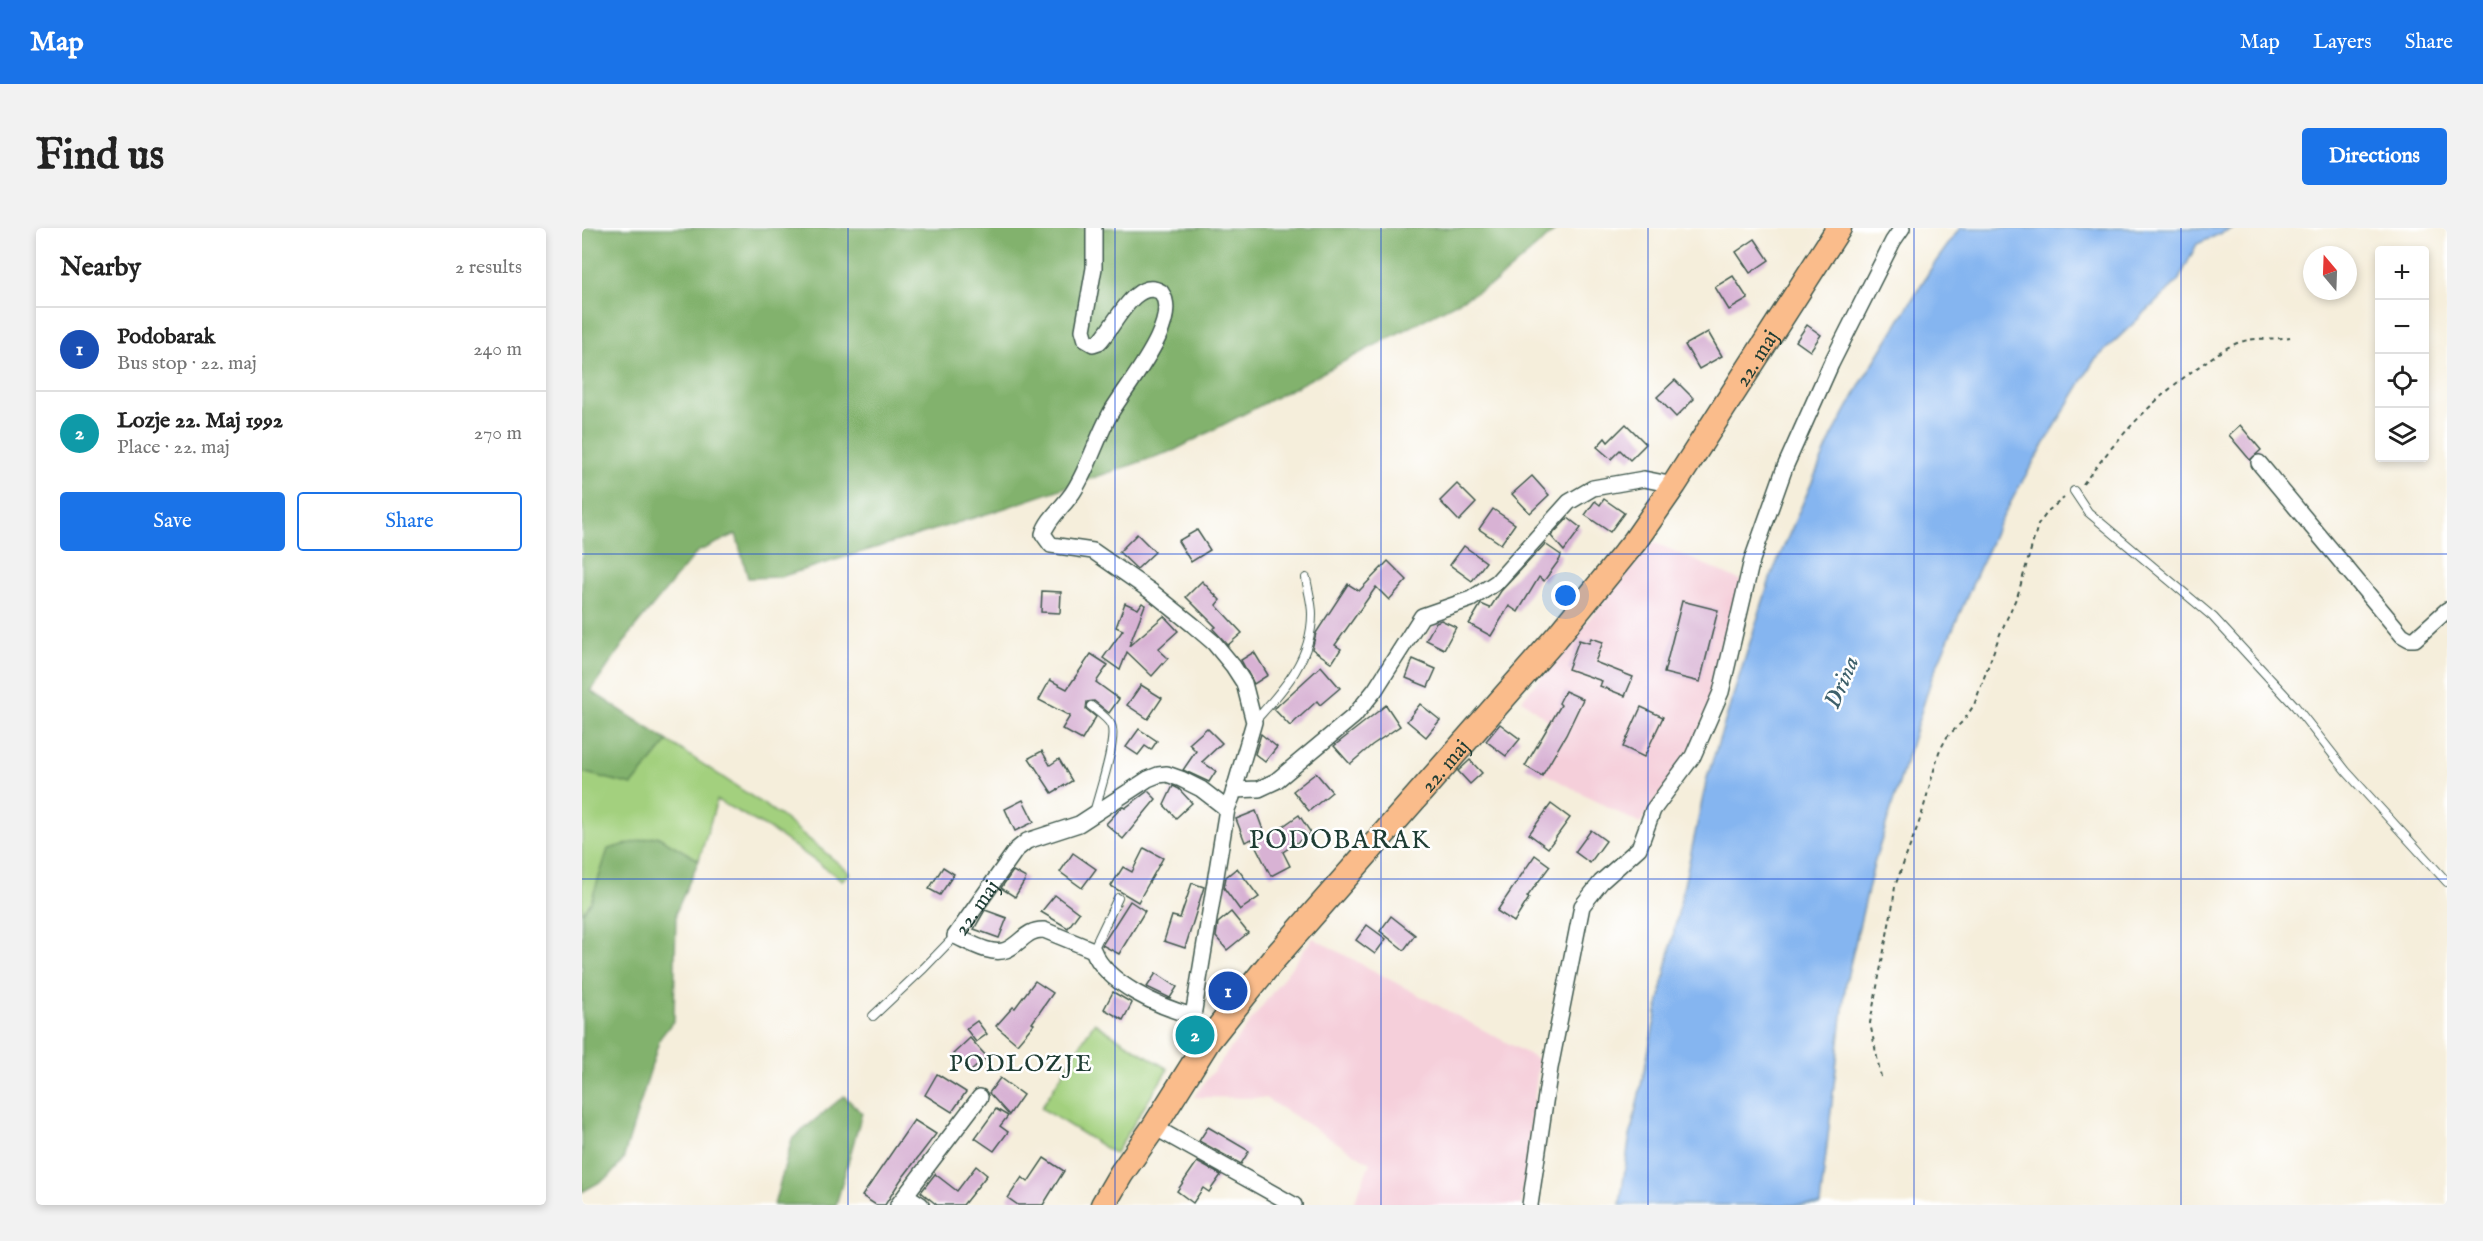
<!DOCTYPE html>
<meta charset="utf-8">
<style>
:root{--surface:#fff;--page:#f2f2f2;--text:#222;--muted:#767676;--line:#e0e0e0;--accent:#1a73e8}
body{margin:0;font-family:"IM FELL English",serif;background:var(--page);color:var(--text)}
.controls{position:absolute;right:18px;top:18px;display:grid;overflow:hidden;border-radius:6px;box-shadow:0 3px 9px #0003}
.controls button{width:54px;height:54px;display:grid;place-items:center;padding:0;border:0;border-bottom:2px solid var(--line);background:var(--surface);color:var(--text);font:30px sans-serif}
.compass{position:absolute;left:1721px;top:18px;width:54px;height:54px;border-radius:50%;background:var(--surface);box-shadow:0 3px 9px #0003;rotate:341deg}
.you{position:absolute;left:984px;top:368px;width:21px;height:21px;margin:-15px;border:4px solid #fff;border-radius:50%;background:#1a73e8;box-shadow:0 0 0 9px #1a73e833}
.badge{display:grid;place-items:center;width:39px;height:39px;border-radius:50%;background:var(--accent);color:#fff;font-size:20px;font-weight:700}
.pin{position:absolute;translate:-50% -50%;border:3px solid #fff;box-shadow:0 2px 6px #0006}
.list{margin:0;padding:0;list-style:none}
h2{display:flex;justify-content:space-between;align-items:center;height:78px;margin:0;padding:0 24px;font-size:26px}
h2 small{font-size:20px;font-weight:400;color:var(--muted)}
.list li{display:grid;grid-template-columns:39px 1fr auto;gap:18px;align-items:center;box-sizing:border-box;height:84px;padding:0 24px;border-top:2px solid var(--line)}
.list b{display:block;font-size:22px;white-space:nowrap}
.list p{margin:0;font-size:20px;white-space:nowrap;color:var(--muted)}
.list em{font-size:20px;font-style:normal;color:var(--muted)}
.actions{display:flex;gap:12px;padding:18px 24px}
.actions a{flex:1;padding:14px 0;border:2px solid var(--accent);border-radius:6px;text-align:center;font-size:21px;color:var(--accent)}
.actions .main{background:var(--accent);color:#fff}
.icon{flex:none;width:33px;height:33px;fill:none;stroke:currentColor;stroke-width:2;stroke-linecap:round;stroke-linejoin:round}
.map{position:relative;flex:none;width:1865px;height:977px;overflow:hidden;border-radius:6px}
header{display:flex;align-items:center;gap:36px;box-sizing:border-box;height:84px;padding:0 30px;background:var(--accent);color:#fff}
header strong{font-size:28px}
nav{display:flex;gap:33px;margin-inline-start:auto;font-size:21px}
.intro{display:flex;align-items:center;justify-content:space-between;box-sizing:border-box;height:144px;padding:0 36px}
h1{margin:0;font-size:42px}
.button{padding:15px 27px;border-radius:6px;background:var(--accent);color:#fff;font-size:21px;font-weight:700}
main{display:flex;gap:36px;padding:0 36px}
aside{flex:1;background:var(--surface);border-radius:6px;box-shadow:0 3px 9px #0003}
.map>svg:first-child{display:block}
</style>
<header>
<strong>Map</strong>
<nav><a>Map</a><a>Layers</a><a>Share</a></nav>
</header>
<div class="intro"><h1>Find us</h1><a class="button">Directions</a></div>
<main>
<aside>
<h2>Nearby<small>2 results</small></h2>
<ul class="list">
<li><span class="badge" style="background:#1a4fb4">1</span><div><b>Podobarak</b><p>Bus stop · 22. maj</p></div><em>240 m</em></li>
<li><span class="badge" style="background:#0f9aa8">2</span><div><b>Lozje 22. Maj 1992</b><p>Place · 22. maj</p></div><em>270 m</em></li>
</ul>
<div class="actions"><a class="main">Save</a><a>Share</a></div>
</aside>
<div class="map">
<svg width="1865" height="977" viewBox="0 0 1865 977">
<rect width="100%" height="100%" fill="#fff"/>
<filter id="ink" filterUnits="userSpaceOnUse"><feTurbulence type="fractalNoise" baseFrequency=".0167" numOctaves="2"/><feDisplacementMap in="SourceGraphic" scale="12" xChannelSelector="R" yChannelSelector="G"/><feConvolveMatrix kernelMatrix="1 2 1 2 8 2 1 2 1" color-interpolation-filters="sRGB"/></filter>
<filter id="wash" filterUnits="userSpaceOnUse"><feTurbulence type="fractalNoise" baseFrequency=".008" numOctaves="4" result="noise"/><feDisplacementMap in="SourceGraphic" scale="24" xChannelSelector="R" yChannelSelector="G"/><feGaussianBlur stdDeviation="1.35" result="paint"/><feColorMatrix in="noise" values="0 0 0 0 0 0 0 0 0 0 0 0 0 0 0 0 0 1.4 0 .05"/><feComposite in="paint" operator="in"/></filter>
<g filter="url(#wash)">
<rect width="100%" height="100%" fill="#f5eedb"/>
<g fill="#f5cfda">
<polygon points="1071,314 1160,353 1136,453 1111,516 1058,596 956,542 979,503 940,472"/>
<polygon points="731,710 957,832 939,977 771,977 788,935 683,870 612,869"/>
</g>
<g fill="#a3d07e" stroke="#618659" stroke-width="1.5">
<polygon points="86,513 199,588 268,645 260,652 189,602 135,572 117,632 75,609 27,621 9,674 0,685 0,544 50,557"/>
<polygon points="512,795 586,841 533,926 459,880"/>
</g>
<g fill="#82b26d" stroke="#507850" stroke-width="1.5">
<polygon points="0,0 976,0 914,54 593,222 414,283 198,349 166,350 154,306 115,324 50,403 9,463 86,513 50,557 0,544"/>
<polygon points="75,608 117,632 94,684 92,792 78,810 41,932 27,949 0,964 0,685 9,674 26,621"/>
<polygon points="262,868 280,885 254,977 192,977 210,911"/>
</g>
<polygon fill="#85b5f0" stroke="#527992" stroke-width="1.5" points="1378,0 1651,0 1615,16 1596,53 1512,133 1438,257 1415,300 1350,449 1292,636 1264,754 1238,977 1038,977 1047,913 1125,550 1189,348 1250,208 1279,155 1350,39"/>
<g id="blocks">
<g fill="#d8b2d4">
<polygon points="1173,11 1187,32 1168,45 1154,24"/>
<polygon points="1151,48 1166,71 1147,82 1133,59"/>
<polygon points="1225,97 1239,107 1228,123 1214,113"/>
<polygon points="1126,104 1140,128 1117,141 1103,117"/>
<polygon points="1093,152 1112,171 1094,189 1075,169"/>
<polygon points="1044,196 1064,216 1048,232 1038,222 1029,231 1015,219 1023,210 1026,214"/>
<polygon points="1658,197 1679,222 1668,232 1647,207"/>
<polygon points="950,248 967,267 948,285 930,266"/>
<polygon points="875,256 894,275 877,293 858,273"/>
<polygon points="1022,271 1042,285 1028,304 1003,287 1013,273 1018,277"/>
<polygon points="911,281 933,296 919,316 897,301"/>
<polygon points="986,290 999,300 982,323 969,308"/>
<polygon points="615,302 628,322 609,334 596,313"/>
<polygon points="555,306 573,324 555,341 537,324"/>
<polygon points="963,316 979,327 978,331 962,353 957,349 936,384 927,378 909,408 887,396 899,376 908,380 919,363"/>
<polygon points="882,318 904,334 890,353 868,337"/>
<polygon points="806,333 825,352 807,372 794,359 753,417 759,421 750,435 730,421 734,405 766,356 777,363"/>
<polygon points="620,353 638,372 634,377 660,405 646,417 631,401 634,399 604,369"/>
<polygon points="460,363 479,364 478,385 459,384"/>
<polygon points="1100,373 1136,382 1118,454 1082,445"/>
<polygon points="543,375 556,381 560,375 563,377 547,418 582,388 596,403 576,421 586,430 570,448 545,424 538,442 521,430 541,402 534,399"/>
<polygon points="859,392 874,399 862,421 844,412 854,394"/>
<polygon points="1009,410 1021,414 1013,434 1051,449 1043,468 1018,458 1020,453 986,441 997,412 1007,415"/>
<polygon points="672,424 686,447 672,456 659,432"/>
<polygon points="509,426 526,437 514,454 537,471 527,485 512,473 505,474 504,481 514,489 500,512 480,501 488,488 457,472 468,452 485,461"/>
<polygon points="831,431 854,441 846,459 824,450"/>
<polygon points="739,438 758,460 738,477 735,473 708,498 692,481"/>
<polygon points="559,457 580,470 566,491 545,477"/>
<polygon points="983,463 1001,471 984,507 960,548 943,538 979,477 977,475"/>
<polygon points="838,476 858,492 844,509 825,493"/>
<polygon points="804,477 818,498 790,517 768,536 752,518"/>
<polygon points="1059,479 1081,489 1062,529 1041,519"/>
<polygon points="918,496 938,511 924,528 904,513"/>
<polygon points="625,500 640,515 620,534 634,543 627,554 601,542 614,523 607,516"/>
<polygon points="557,501 575,513 569,522 563,518 556,527 544,519"/>
<polygon points="679,506 695,519 683,534 673,526"/>
<polygon points="460,523 468,537 477,531 490,553 470,565 447,530"/>
<polygon points="888,532 900,545 888,556 876,543"/>
<polygon points="734,545 750,564 727,583 711,563"/>
<polygon points="591,558 597,561 610,575 594,590 582,577"/>
<polygon points="566,563 574,571 541,611 524,596 537,582 541,579 543,580"/>
<polygon points="441,572 452,594 433,603 423,581"/>
<polygon points="969,576 988,590 966,620 947,606"/>
<polygon points="674,583 684,610 717,587 729,605 701,624 708,638 689,648 670,611 663,614 654,591"/>
<polygon points="1009,602 1024,613 1008,635 993,624"/>
<polygon points="562,620 581,630 556,674 529,658 541,639 550,644"/>
<polygon points="491,625 514,641 500,660 478,644"/>
<polygon points="953,627 968,638 945,669 947,670 932,694 915,683"/>
<polygon points="361,639 372,646 358,667 347,661"/>
<polygon points="655,640 677,669 658,682 642,660 644,649"/>
<polygon points="431,643 444,650 433,669 419,660"/>
<polygon points="610,655 622,659 603,720 582,713 590,688 598,690"/>
<polygon points="473,667 497,685 486,700 459,684"/>
<polygon points="548,673 563,683 537,726 520,717"/>
<polygon points="403,682 425,690 417,710 392,701"/>
<polygon points="649,684 666,705 645,722 634,709 636,695"/>
<polygon points="809,688 833,707 822,722 798,703"/>
<polygon points="785,697 804,711 793,726 774,712"/>
<polygon points="574,745 595,759 588,770 565,759"/>
<polygon points="453,753 471,765 450,795 452,796 435,816 414,798 431,779 433,780"/>
<polygon points="531,764 550,775 541,792 522,781"/>
<polygon points="395,793 405,806 394,814 384,801"/>
<polygon points="388,810 405,829 388,844 371,826"/>
<polygon points="355,846 384,864 370,884 343,867"/>
<polygon points="418,850 441,867 427,887 407,865"/>
<polygon points="414,881 426,888 418,898 426,904 412,923 393,910"/>
<polygon points="332,892 354,906 318,953 303,977 294,977 280,968"/>
<polygon points="626,899 667,923 659,936 617,913"/>
<polygon points="462,930 482,943 461,977 436,977 426,970 440,949 446,954"/>
<polygon points="615,934 639,947 627,964 621,960 611,975 595,963"/>
<polygon points="394,938 405,947 381,977 355,977 339,964 353,946 375,963"/>
</g>
</g>
</g>
<g filter="url(#ink)">
<use href="#blocks" fill-opacity="0" stroke="#3f584d" stroke-width="1.5"/>
<g fill="none" stroke-linecap="round" stroke-linejoin="round">
<g stroke="#3f584d" stroke-width="10">
<g id="service">
<polyline points="1492,263 1506,284 1631,389 1713,478 1764,543 1865,654"/>
<path d="M509 478C515 483 526 490 529 497 536 511 516 568 512 585"/>
<path d="M672 494C700 463 730 432 730 386 730 375 726 362 724 350"/>
<polyline points="511,722 536,670"/>
<polyline points="291,788 342,740 373,708"/>
</g>
</g>
<g stroke="#3f584d" stroke-width="18">
<g id="minor">
<path d="M512 0V40L501 102 504 112 511 116 517 114C532 100 553 48 579 64 601 94 542 160 528 186 515 210 507 238 493 261 484 277 466 289 461 306L469 317 511 323 570 364 611 397 632 415 651 438 662 455 672 494 650 569 645 581 611 788 614 798 626 813"/>
<polyline points="1677,235 1820,407 1827,411 1833,411 1865,382"/>
<polyline points="652,562 677,561 694,553 772,488 793,462 840,388 889,371 915,354 987,274 1011,260 1062,251 1092,257"/>
<path id="s1" d="M611 788C578 779 524 756 511 722L462 702C444 701 439 716 424 722 409 728 387 714 373 708L434 622 445 613 497 596 566 551 576 547 585 546 599 551 619 561 645 581"/>
<polyline points="572,899 712,977"/>
<polyline points="324,967 339,977"/>
<polyline points="316,977 398,869"/>
<polyline points="948,977 968,840 1000,678 1019,654 1057,620 1071,582 1111,528 1139,464 1170,332 1203,239 1249,136 1311,13 1320,0"/>
</g>
</g>
<g stroke="#3f584d" stroke-width="27">
<g id="primary">
<path id="s2" d="M521 977 539 946 572 899 626 813 690 733 974 410 1053 313 1092 257 1257 0"/>
</g>
</g>
<g stroke="#3f584d" stroke-width="2" stroke-dasharray="4.5 4.5" stroke-linecap="butt">
<path d="M1501 256C1537 208 1575 166 1625 133 1636 125 1649 116 1662 113 1677 109 1693 112 1708 109"/>
<polyline points="1299,849 1288,795 1311,676 1313,658 1339,589 1357,524 1365,509 1382,492 1392,477 1418,406 1436,366 1456,297 1467,282 1482,270"/>
</g>
<use href="#service" stroke="#fff" stroke-width="8"/>
<use href="#minor" stroke="#fff" stroke-width="15"/>
<use href="#primary" stroke="#fabc8b" stroke-width="24"/>
</g>
</g>
<path fill="none" stroke="#1d4ed8" stroke-width="1.5" stroke-opacity="0.55" d="M266 0V977M533 0V977M799 0V977M1066 0V977M1332 0V977M1599 0V977M0 326H1865M0 651H1865"/>
<g text-anchor="middle" stroke-width="5" stroke-linejoin="round" paint-order="stroke">
<g font-size="22" fill="#1f3d34" stroke="#fff">
<text dy="8" stroke="none"><textPath href="#s2" startOffset="1072">22. maj</textPath></text>
<text dy="8" stroke="none"><textPath href="#s2" startOffset="558">22. maj</textPath></text>
<text dy="8" stroke="none"><textPath href="#s1" startOffset="310">22. maj</textPath></text>
</g>
<g font-size="24" font-style="italic" fill="#3e616c" stroke="#fff">
<text transform="translate(1259 454) rotate(-67)" y="8">Drina</text>
</g>
<g font-size="24" letter-spacing="1.5" fill="#1f3d34" stroke="#fff">
<text x="439" y="843">PODLOZJE</text>
</g>
<g font-size="26" letter-spacing="1.5" fill="#1f3d34" stroke="#fff">
<text x="758" y="620">PODOBARAK</text>
</g>
</g>
</svg>
<div class="controls">
<button>+</button>
<button>−</button>
<button><svg class="icon" aria-label="locate" viewBox="0 0 24 24"><circle cx="12" cy="12" r="6"/><path d="M12 2v4M12 18v4M2 12h4M18 12h4"/></svg></button>
<button><svg class="icon" aria-label="layers" viewBox="0 0 24 24"><path d="M12 4l9 5-9 5-9-5zM3 14l9 5 9-5"/></svg></button>
</div>
<svg class="compass" viewBox="-18 -18 36 36"><path d="M0-13l5 13h-10z" fill="#e53935"/><path d="M0 13l5-13h-10z" fill="#767676"/></svg>
<div class="you"></div>
<div class="pin badge" style="left:646px;top:763px;background:#1a4fb4">1</div>
<div class="pin badge" style="left:613px;top:807px;background:#0f9aa8">2</div>
</div>
</main>
